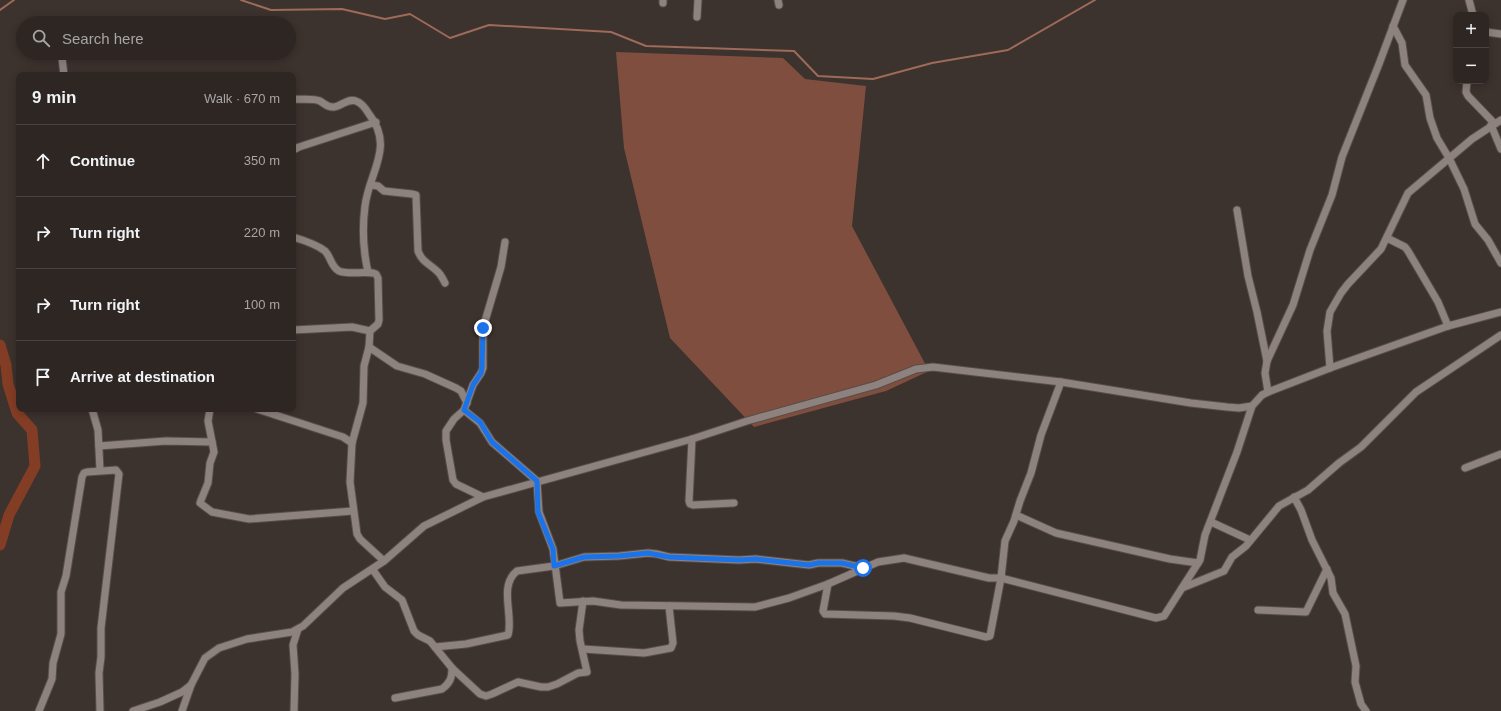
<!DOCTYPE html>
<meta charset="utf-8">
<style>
:root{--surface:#2d2622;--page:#39322f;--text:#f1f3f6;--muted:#a7a5a5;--line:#484340}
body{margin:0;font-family:Arial,sans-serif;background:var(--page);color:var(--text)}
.controls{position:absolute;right:12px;top:12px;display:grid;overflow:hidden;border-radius:8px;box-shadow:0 2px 10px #0003}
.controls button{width:36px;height:36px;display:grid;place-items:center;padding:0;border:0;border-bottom:1px solid var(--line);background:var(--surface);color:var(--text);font:20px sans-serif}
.stop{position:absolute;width:12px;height:12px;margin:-9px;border:3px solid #1a73e8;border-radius:50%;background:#fff}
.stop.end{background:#1a73e8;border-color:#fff;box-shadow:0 1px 4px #0008}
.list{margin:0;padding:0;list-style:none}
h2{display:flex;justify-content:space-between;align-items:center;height:52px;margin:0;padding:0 16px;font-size:17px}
h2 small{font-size:13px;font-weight:400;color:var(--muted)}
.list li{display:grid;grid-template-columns:26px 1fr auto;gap:12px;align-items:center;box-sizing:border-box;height:72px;padding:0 16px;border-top:1px solid var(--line)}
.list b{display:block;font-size:15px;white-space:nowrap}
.list em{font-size:13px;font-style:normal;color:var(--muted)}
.icon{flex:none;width:22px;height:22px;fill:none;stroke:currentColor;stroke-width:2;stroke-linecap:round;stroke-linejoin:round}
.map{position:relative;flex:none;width:1501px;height:711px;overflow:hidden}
.search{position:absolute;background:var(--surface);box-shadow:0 2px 10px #0003;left:16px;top:16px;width:280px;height:44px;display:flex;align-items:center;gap:10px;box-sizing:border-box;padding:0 14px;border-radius:22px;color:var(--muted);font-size:15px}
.panel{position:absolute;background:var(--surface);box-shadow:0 2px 10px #0003;left:16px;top:72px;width:280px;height:340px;border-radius:8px}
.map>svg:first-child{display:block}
</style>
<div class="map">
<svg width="1501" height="711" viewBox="0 0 1501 711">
<rect width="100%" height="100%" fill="#3c322e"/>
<polygon fill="#7f4e3e" points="616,52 783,58 805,79 866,86 852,226 929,371 886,391 754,427 670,338 624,148"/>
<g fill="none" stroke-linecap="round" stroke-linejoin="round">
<g stroke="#9e6a59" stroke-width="2">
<polyline points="241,0 271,10 342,9 385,19 410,14 450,38 489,25 611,32 646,46 794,51 818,76 873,79 932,63 1008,50 1095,0"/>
<polyline points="0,10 14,0"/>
</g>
<polyline stroke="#843d25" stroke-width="11" points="0,345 6,365 8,384 17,413 32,430 35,466 9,515 0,545"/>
<g stroke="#574e4b" stroke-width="9">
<g id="street">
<polyline points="663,0 663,3"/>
<polyline points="778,0 779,5"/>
<polyline points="1469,0 1473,15"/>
<polyline points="697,17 698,0"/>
<polyline points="1393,26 1402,43 1405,65 1426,95 1430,118 1437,138 1449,158 1464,189 1475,224 1488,240 1501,263"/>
<polyline points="1486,32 1501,34"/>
<polyline points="62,58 64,75"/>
<polyline points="1467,81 1466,92 1468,96 1494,123"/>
<path d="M293 99C301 100 313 98 320 101 325 104 328 108 334 107 342 106 347 98 356 101 362 103 366 109 369 114 395 147 369 172 365 206 362 229 363 250 368 272"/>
<polyline points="1491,125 1501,149"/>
<polyline points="293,150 299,147 376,122"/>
<path d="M371 185 378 186 384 191 412 194 416 195 418 251C422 262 430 264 438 272 441 275 443 279 445 283"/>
<polyline points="1237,210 1248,276 1257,312 1267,361"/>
<path d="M293 237C303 240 316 244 325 251 331 257 331 267 339 271 348 275 363 271 373 273L376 274 378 278 379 320 378 324 370 331 369 347 364 366 363 403 352 443 350 482 357 534 360 539 384 561"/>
<polyline points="1387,238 1405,247 1408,251 1438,302 1448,326"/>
<polyline points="293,330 352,327 370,331"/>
<polyline points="369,347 397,366 425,374 456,388 461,391 467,403"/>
<polyline points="1330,368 1327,331 1330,312 1341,293 1348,284 1381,249 1408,193 1472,139 1501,120"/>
<polyline points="1268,392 1265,373 1267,361 1293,305 1310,250 1332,195 1342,157 1379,64 1403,0"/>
<polyline points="92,409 98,430 100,470"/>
<polyline points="210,409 208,421 214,452 210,463 208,483 201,500 200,503 212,512 249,519 353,511"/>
<polyline points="257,409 343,437 352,443"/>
<polyline points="464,410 480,423 492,442 537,481 539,512 553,549 560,603 593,601 621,605 755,607 789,598 828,584 878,562 904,558 989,578 1001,578 1156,618 1164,616 1200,560 1205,535 1237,452 1252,406"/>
<polyline points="692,439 689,501 690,504 693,505 734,503"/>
<polyline points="99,446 166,441 212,442"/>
<polyline points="1465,468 1501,454"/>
<polyline points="483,497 456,484 453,480 446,440 446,431 454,419 464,410 473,385 481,373 483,368 483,328 501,267 505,242"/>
<polyline points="1294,497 1301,510 1312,540 1331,578 1333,593 1345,614 1356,666 1355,682 1361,704 1366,711"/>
<polyline points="1016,515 1056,533 1170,559 1198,563"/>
<polyline points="1211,522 1250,540"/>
<polyline points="373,570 385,587 402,600 414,631 418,635 430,641 452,668 480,694 486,696 492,694 518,682 541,687 548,687 557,684 578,673 587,672 580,641 579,630 583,601"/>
<polyline points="828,584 823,611 825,614 894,616 910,618 986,637 990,636 1001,578 1005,541 1014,521 1020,501 1031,473 1041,435 1061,382"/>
<polyline points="1182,588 1224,571 1232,557 1246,546 1279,506 1308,490 1339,463 1361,447 1416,392 1501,335"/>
<polyline points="1258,610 1306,612 1327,569"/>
<path d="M435 647 466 644 508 635C514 616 498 586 517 571L554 566 584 557 619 556 648 553 657 554 669 557 739 560 756 559 809 565 818 563H842L863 568"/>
<polyline points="583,649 644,653 671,648 673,643 669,606"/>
<path d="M395 698 442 689C450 683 452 678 452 668"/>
<polyline points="39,711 52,679 53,663 61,634 61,592 66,576 82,477 84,473 87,472 116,470 119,474 101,628 101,657 99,673 100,711"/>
<polyline points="133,711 160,702 182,692 191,685 205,658 219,648 247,639 292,632 303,626 343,588 384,561 424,526 483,497 692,439 747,421 876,385 916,369 933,367 1061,382 1191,403 1227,407 1239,408 1252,406 1262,395 1268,392 1330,368 1448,326 1501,312"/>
<polyline points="182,711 191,685"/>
<polyline points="294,711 295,674 293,645 298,629"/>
</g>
</g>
<use href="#street" stroke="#8e827e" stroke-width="7"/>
</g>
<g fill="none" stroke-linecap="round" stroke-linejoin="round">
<polyline stroke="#1a73e8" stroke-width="5" points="483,328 482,368 481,373 473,385 464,410 480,422 492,442 537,481 538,512 553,549 554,566 584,557 619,556 648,553 669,557 739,560 756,559 809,565 818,563 842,563 863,568"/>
</g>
</svg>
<div class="controls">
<button>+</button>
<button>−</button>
</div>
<div class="stop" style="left:863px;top:568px"></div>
<div class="stop end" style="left:483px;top:328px"></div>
<div class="search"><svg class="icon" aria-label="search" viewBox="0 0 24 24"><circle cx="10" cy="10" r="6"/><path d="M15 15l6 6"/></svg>Search here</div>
<section class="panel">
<h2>9 min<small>Walk · 670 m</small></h2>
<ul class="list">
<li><svg class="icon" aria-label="ahead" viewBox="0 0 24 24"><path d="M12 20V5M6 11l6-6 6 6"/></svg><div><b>Continue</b></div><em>350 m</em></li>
<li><svg class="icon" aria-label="right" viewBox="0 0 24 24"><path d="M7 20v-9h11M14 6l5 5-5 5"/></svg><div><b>Turn right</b></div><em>220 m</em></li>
<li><svg class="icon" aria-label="right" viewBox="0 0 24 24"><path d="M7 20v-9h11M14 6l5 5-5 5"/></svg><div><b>Turn right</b></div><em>100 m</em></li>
<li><svg class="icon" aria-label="arrive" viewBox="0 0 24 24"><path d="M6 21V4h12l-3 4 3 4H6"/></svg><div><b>Arrive at destination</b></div></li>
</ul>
</section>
</div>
